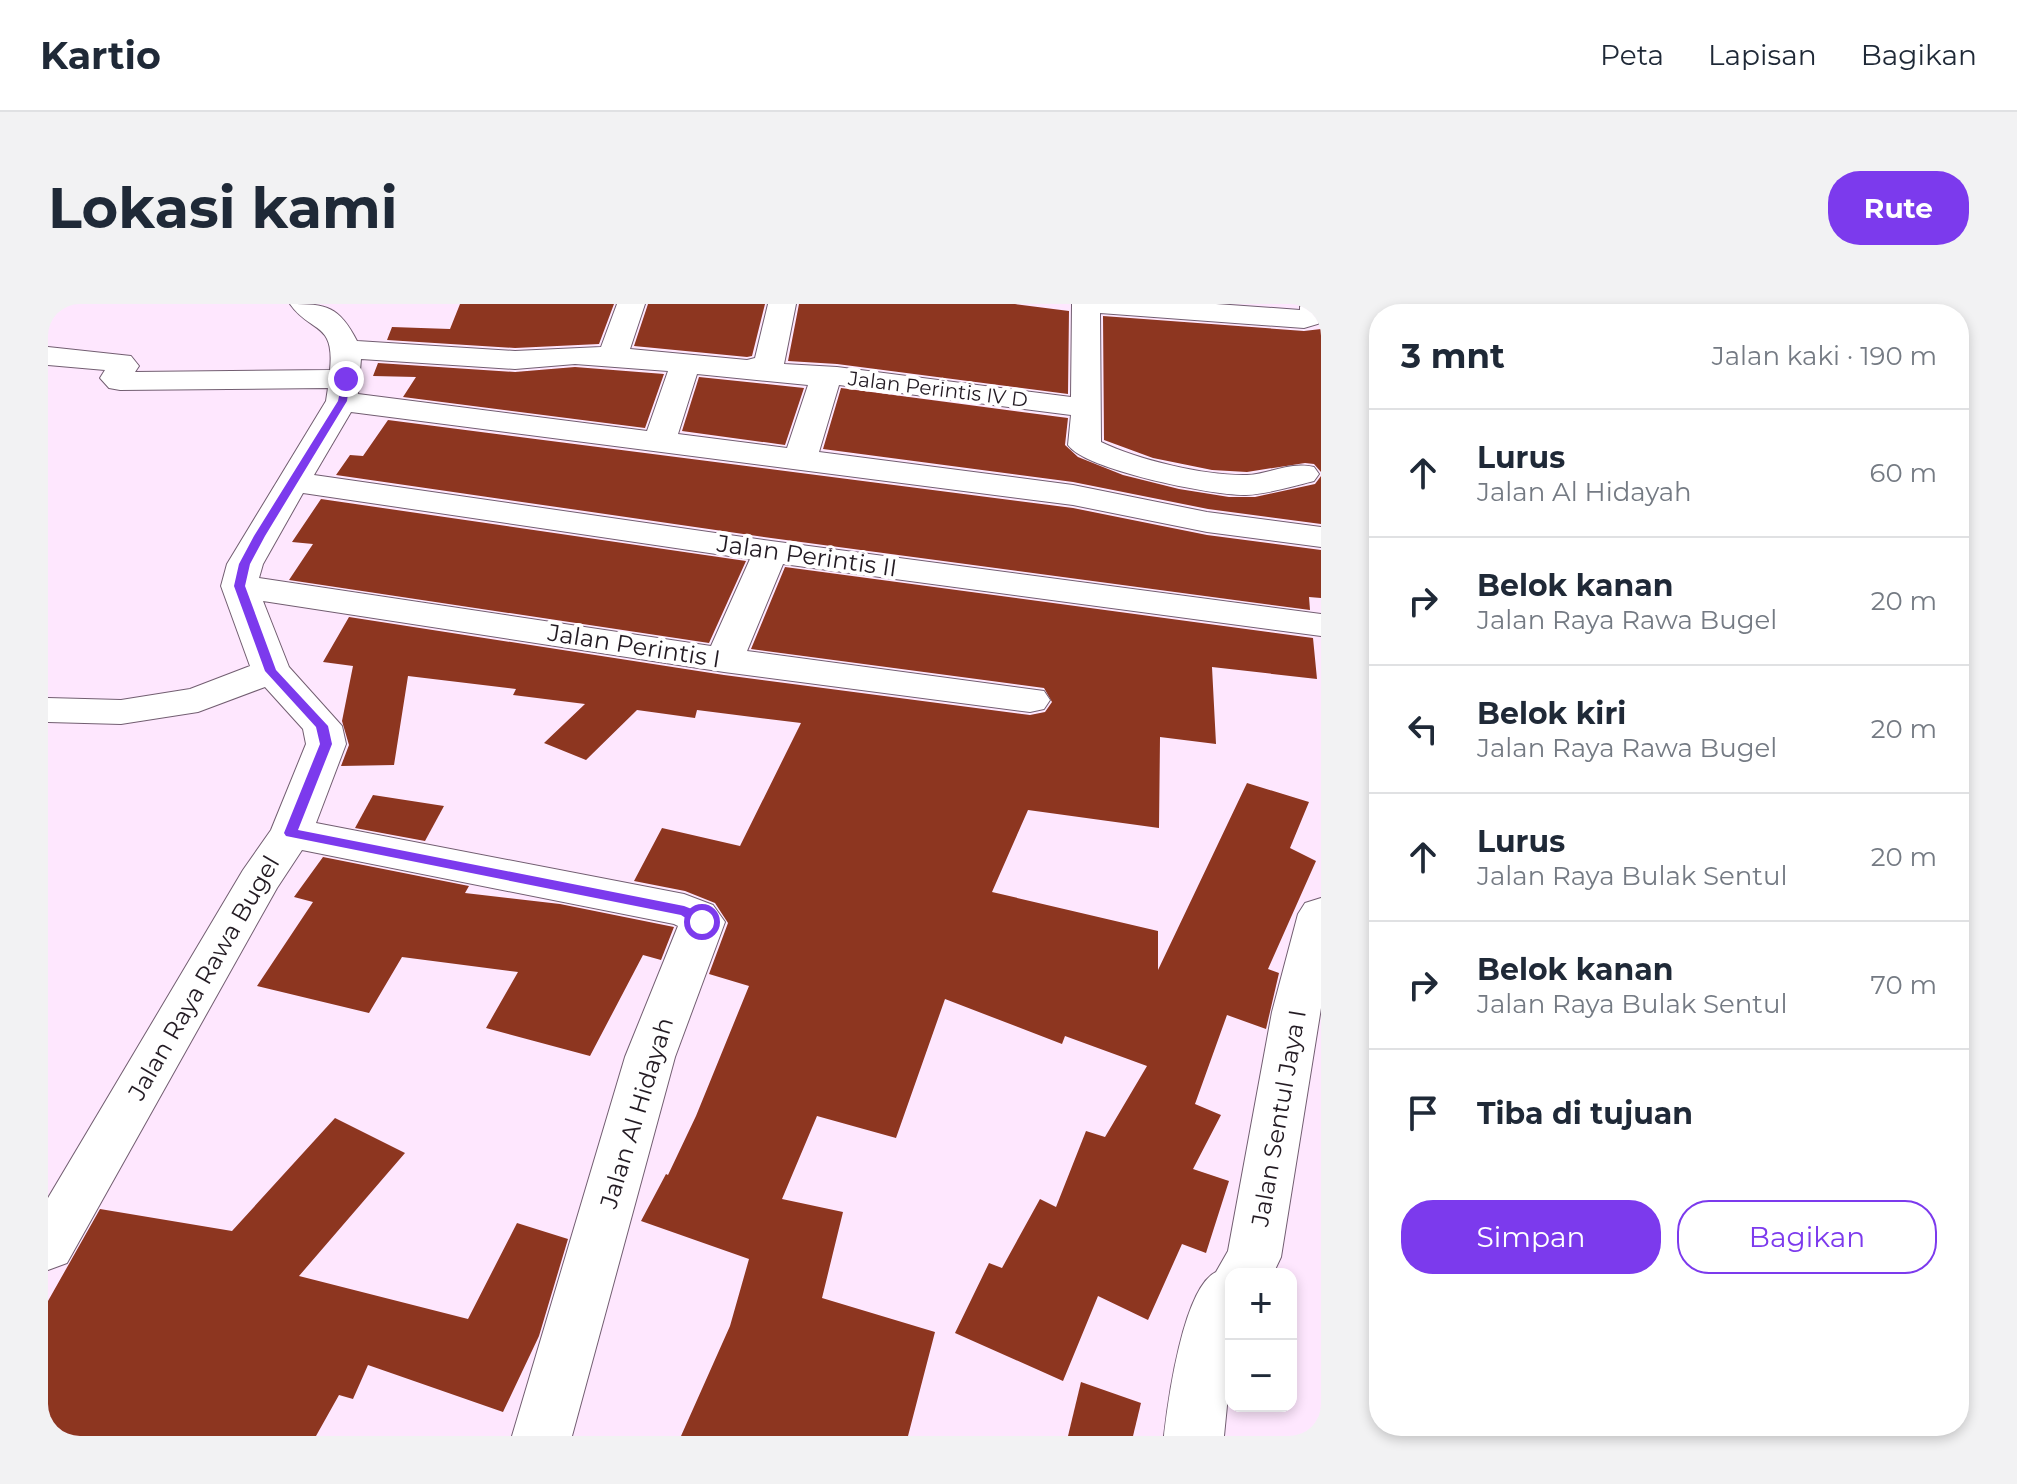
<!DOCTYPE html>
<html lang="id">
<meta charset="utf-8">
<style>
:root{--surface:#fff;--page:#f2f2f3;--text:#1f2937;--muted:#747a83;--line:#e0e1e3;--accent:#7c3aed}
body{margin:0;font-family:Montserrat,sans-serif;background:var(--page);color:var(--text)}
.controls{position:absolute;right:24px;bottom:24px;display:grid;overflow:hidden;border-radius:16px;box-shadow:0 4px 12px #0003}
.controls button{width:72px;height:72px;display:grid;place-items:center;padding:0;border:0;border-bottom:2px solid var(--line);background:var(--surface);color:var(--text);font:40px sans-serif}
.stop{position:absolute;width:24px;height:24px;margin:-18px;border:6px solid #7c3aed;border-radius:50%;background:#fff}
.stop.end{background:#7c3aed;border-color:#fff;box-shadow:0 2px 8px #0008}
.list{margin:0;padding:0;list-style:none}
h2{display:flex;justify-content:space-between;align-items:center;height:104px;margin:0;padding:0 32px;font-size:34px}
h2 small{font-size:26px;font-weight:400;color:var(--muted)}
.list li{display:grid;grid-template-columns:52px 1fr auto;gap:24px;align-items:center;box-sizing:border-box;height:128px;padding:0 32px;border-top:2px solid var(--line)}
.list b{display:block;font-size:30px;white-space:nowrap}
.list p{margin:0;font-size:26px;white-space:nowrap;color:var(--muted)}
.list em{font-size:26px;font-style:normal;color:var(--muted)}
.actions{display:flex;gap:16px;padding:24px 32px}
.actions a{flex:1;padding:18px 0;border:2px solid var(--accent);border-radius:32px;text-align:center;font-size:28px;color:var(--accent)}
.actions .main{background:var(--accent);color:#fff}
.icon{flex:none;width:44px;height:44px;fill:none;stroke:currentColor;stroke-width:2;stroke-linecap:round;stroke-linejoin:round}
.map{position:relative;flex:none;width:1273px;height:1132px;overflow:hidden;border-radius:32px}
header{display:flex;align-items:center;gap:48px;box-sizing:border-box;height:112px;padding:0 40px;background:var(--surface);border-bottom:2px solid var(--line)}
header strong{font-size:38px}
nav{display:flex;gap:44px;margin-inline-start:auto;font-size:28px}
.intro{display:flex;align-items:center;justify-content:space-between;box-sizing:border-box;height:192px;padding:0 48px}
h1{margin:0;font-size:56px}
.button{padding:20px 36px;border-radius:32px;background:var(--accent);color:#fff;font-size:28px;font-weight:700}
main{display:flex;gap:48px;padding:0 48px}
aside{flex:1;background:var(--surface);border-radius:32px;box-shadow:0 4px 12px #0003}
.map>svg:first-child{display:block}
</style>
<header>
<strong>Kartio</strong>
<nav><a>Peta</a><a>Lapisan</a><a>Bagikan</a></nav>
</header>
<div class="intro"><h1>Lokasi kami</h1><a class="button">Rute</a></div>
<main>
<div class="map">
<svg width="1273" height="1132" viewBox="0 0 1273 1132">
<rect width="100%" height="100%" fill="#fee7fe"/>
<g fill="#8d3620">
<polygon points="412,0 566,0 551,40 467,44 339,36 344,23 402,25"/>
<polygon points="600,0 717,0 704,52 699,53 586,42"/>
<polygon points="751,0 967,0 1021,7 1020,90 789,60 740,57"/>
<polygon points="1055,12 1256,27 1273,25 1273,168 1266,160 1257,159 1199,168 1164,166 1105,154 1056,136"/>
<polygon points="330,59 467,68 527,63 616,70 597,124 355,93 368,73 325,72"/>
<polygon points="651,73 756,84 737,141 634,127"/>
<polygon points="793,84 1020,114 1017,141 1030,153 1075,171 1131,185 1181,193 1207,193 1267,180 1273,172 1273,220 1160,205 1025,178 775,145"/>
<polygon points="340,116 1025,204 1159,231 1273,246 1273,294 1261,293 1262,306 723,234 288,171 302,151 315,152"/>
<polygon points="273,195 698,257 661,339 241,276 265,240 244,238"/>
<polygon points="737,263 1265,334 1269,375 1164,363 1168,440 1112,433 1111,524 980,506 944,588 1110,627 1110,666 1199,479 1261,498 1242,544 1268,557 1220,665 1231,669 1218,725 1179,711 1147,800 1173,811 1145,865 1181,877 1158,949 1134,940 1100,1016 1050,992 1015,1077 907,1029 941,959 954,964 992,895 1008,903 1038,827 1057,833 1099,762 1017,732 1014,740 897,695 848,834 769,812 734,895 795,908 774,994 887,1028 860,1132 633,1132 682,1022 701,955 593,917 618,870 620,871 648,812 701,682 661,670 680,619 667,599 637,587 586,577 614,524 692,542 753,419 649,406 647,414 589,406 538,456 496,439 537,400 465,391 468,385 360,372 346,461 293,462 301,441 294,417 305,362 275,358 301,313 676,371 982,411 997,408 1004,398 996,384 703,345"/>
<polygon points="325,491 396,502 377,537 307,524"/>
<polygon points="275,553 421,582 417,589 512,600 626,623 613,656 595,651 542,752 438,724 470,668 354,653 321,709 209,682 265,598 246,593"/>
<polygon points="287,814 357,849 251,972 420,1015 469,919 520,935 491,1032 455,1108 320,1061 305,1095 291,1091 268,1132 0,1132 0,997 52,905 184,927"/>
<polygon points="1033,1078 1093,1099 1085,1132 1020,1132"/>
</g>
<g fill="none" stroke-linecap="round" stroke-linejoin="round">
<g stroke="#725e71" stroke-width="2">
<g id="street">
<path d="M242 0C279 0 291 2 309 37L467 47 553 43 569 0H597L582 45 699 56 707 54 720 0H748L736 60 789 63 1023 93 1024 0H1168L1252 6V0H1273V19L1256 24 1052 9 1053 138C1090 156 1158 172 1199 171 1222 170 1242 157 1266 163L1271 170 1266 177C1245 182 1220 190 1198 191 1166 192 1037 166 1020 141L1023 111 791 81 771 148 1025 181 1159 208 1273 223V243L1159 228 1025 201 303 108 266 171 723 237 1273 310V332L735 260 699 347 996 387 1002 396 996 405 982 408 676 368 215 297 241 363 294 422 298 440 268 519 636 590 665 601 677 618 627 753 524 1132H464L577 753 630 622 626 620 254 546 229 584 19 959 0 966V894L195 566 223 526 258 440 255 425 217 383 150 408 73 420 0 418V394L73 396 142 385 202 362 173 282 179 260 278 97 280 84 72 86 61 84 52 74 57 66 0 61V43L83 52 91 62 87 68 282 66C287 17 263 30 242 0ZM313 55 467 65 527 60 620 67 599 127 310 90ZM649 70 760 81 739 144 630 130ZM255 189 702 255 663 342 211 274 215 260Z"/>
<path d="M1273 594V704L1233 953 1225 970H1183V1061L1176 1132H1116C1120 1097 1135 984 1168 968L1180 947 1224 708 1250 610 1257 599Z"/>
</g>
</g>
<use href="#street" fill="#fff" fill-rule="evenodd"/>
</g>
<polygon fill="#7c3aed" points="295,73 302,75 299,97 217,232 202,260 197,282 228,366 280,422 284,440 250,526 636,602 654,609 661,618 659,622 650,622 633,611 238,532 236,529 272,440 268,423 217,367 186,282 191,260 206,232 290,97"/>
<g text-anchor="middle" stroke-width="8" stroke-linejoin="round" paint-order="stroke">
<g font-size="20" fill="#231b23" stroke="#fff">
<text transform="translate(890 85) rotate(7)" y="7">Jalan Perintis IV D</text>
</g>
<g font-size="24" fill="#231b23" stroke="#fff">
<text transform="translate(759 252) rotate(8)" y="8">Jalan Perintis II</text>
<text transform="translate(586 342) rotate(9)" y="8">Jalan Perintis I</text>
<text transform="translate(156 674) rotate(-60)" y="8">Jalan Raya Rawa Bugel</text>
<text transform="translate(589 809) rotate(-73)" y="8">Jalan Al Hidayah</text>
<text transform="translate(1231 814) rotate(-80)" y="8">Jalan Sentul Jaya I</text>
</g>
</g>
</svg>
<div class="controls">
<button>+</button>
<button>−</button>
</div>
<div class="stop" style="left:654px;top:618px"></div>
<div class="stop end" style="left:298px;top:75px"></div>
</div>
<aside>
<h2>3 mnt<small>Jalan kaki · 190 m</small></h2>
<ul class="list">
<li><svg class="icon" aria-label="ahead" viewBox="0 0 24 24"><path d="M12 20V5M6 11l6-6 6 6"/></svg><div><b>Lurus</b><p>Jalan Al Hidayah</p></div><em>60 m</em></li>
<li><svg class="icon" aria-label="right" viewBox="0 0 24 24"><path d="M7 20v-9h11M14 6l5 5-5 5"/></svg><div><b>Belok kanan</b><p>Jalan Raya Rawa Bugel</p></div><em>20 m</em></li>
<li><svg class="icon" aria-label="left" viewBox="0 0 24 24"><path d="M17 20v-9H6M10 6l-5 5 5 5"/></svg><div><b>Belok kiri</b><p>Jalan Raya Rawa Bugel</p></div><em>20 m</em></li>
<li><svg class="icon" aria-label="ahead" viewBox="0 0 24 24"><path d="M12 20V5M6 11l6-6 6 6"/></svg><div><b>Lurus</b><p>Jalan Raya Bulak Sentul</p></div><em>20 m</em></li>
<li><svg class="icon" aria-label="right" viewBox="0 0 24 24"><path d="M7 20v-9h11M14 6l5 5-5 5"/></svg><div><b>Belok kanan</b><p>Jalan Raya Bulak Sentul</p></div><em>70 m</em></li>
<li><svg class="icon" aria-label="arrive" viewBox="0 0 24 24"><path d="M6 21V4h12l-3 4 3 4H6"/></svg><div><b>Tiba di tujuan</b></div></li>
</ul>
<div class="actions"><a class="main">Simpan</a><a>Bagikan</a></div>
</aside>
</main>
